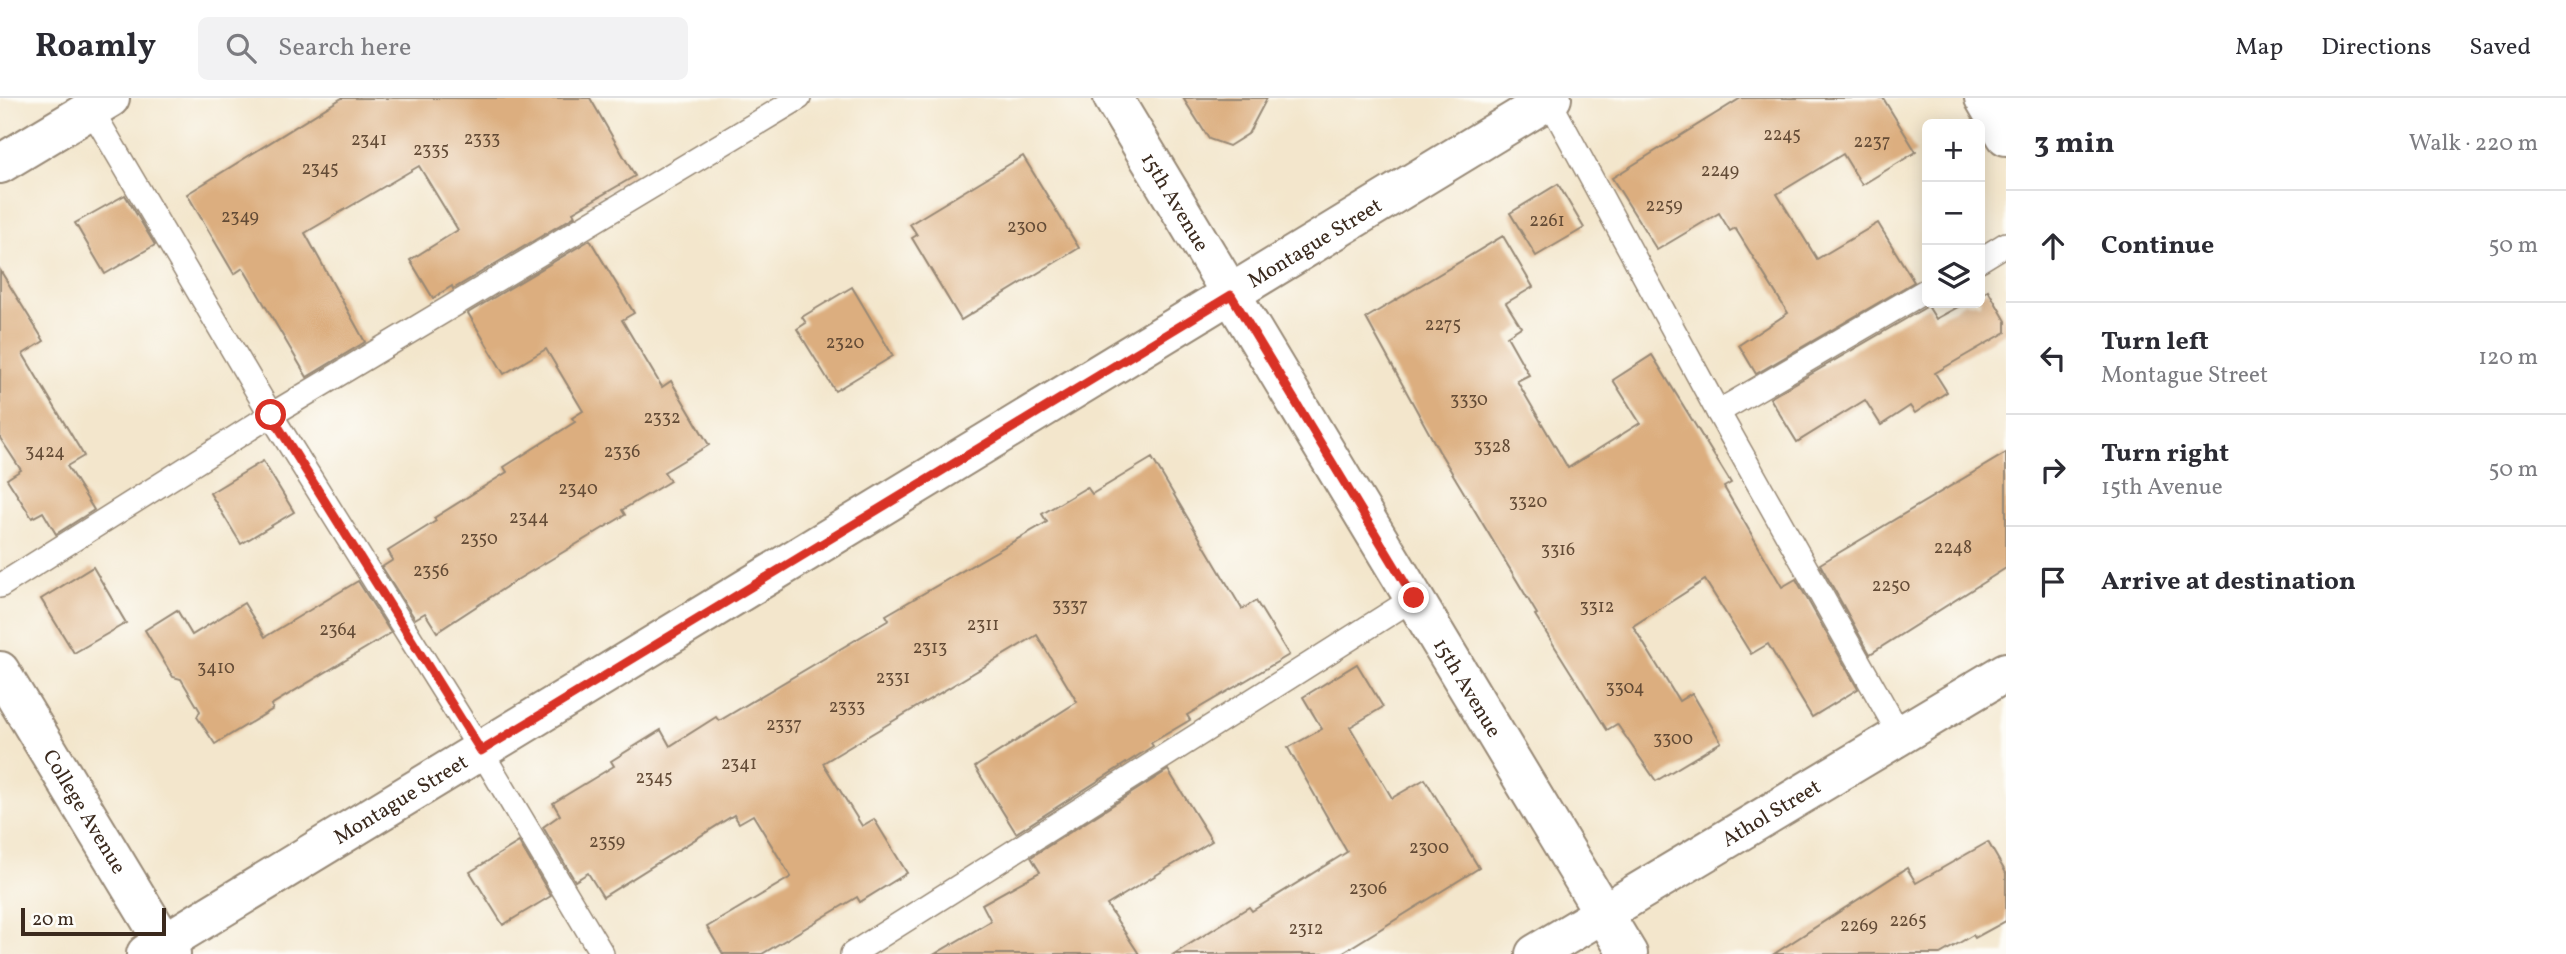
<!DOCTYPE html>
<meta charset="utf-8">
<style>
:root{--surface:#fff;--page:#f2f2f3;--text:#2b2b33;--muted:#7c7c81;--line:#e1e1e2}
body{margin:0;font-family:Vollkorn,serif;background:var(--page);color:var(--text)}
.controls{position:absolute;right:21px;top:21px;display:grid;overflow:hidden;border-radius:10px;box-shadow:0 4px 18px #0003}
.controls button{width:63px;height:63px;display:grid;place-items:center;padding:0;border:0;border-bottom:2px solid var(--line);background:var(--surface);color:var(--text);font:35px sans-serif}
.scale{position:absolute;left:21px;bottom:18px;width:145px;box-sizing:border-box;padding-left:7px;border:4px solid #3b2a1e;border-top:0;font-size:19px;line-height:24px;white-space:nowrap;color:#3b2a1e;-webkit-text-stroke:5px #fdfcf7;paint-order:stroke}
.stop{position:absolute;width:21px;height:21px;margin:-16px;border:5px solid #d93025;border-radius:50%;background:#fff}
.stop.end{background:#d93025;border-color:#fff;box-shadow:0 2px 7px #0008}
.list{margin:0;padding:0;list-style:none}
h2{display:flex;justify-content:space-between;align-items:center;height:91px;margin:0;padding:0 28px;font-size:30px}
h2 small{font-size:23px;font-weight:400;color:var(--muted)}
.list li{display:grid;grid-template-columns:46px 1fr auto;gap:21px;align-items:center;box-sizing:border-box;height:112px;padding:0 28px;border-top:2px solid var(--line)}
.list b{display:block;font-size:26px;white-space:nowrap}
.list p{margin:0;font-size:23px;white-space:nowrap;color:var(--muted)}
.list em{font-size:23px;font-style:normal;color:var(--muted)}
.icon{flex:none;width:38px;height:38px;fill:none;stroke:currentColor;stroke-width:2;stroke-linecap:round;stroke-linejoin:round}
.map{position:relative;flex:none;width:2006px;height:856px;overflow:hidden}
header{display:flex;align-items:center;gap:42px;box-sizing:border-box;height:98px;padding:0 35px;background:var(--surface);border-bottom:2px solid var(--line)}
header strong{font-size:33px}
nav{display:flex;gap:38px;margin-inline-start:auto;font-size:24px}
.search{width:490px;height:63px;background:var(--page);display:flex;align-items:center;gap:18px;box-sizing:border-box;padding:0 24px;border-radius:10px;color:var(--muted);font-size:26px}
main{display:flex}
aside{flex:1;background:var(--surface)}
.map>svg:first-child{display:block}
</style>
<header>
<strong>Roamly</strong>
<div class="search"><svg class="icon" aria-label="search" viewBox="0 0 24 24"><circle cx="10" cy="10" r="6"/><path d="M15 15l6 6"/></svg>Search here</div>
<nav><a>Map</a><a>Directions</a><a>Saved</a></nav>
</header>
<main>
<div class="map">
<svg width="2006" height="856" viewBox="0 0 2006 856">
<rect width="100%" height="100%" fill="#fdfcf7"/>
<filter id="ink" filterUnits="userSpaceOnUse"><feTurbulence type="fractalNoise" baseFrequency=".0143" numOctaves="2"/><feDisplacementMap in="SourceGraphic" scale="14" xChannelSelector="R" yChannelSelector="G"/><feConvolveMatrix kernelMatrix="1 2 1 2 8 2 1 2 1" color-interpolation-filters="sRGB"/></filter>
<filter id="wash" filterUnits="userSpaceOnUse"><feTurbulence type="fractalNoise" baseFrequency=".00686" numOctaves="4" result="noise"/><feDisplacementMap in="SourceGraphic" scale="28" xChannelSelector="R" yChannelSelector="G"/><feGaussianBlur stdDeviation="1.57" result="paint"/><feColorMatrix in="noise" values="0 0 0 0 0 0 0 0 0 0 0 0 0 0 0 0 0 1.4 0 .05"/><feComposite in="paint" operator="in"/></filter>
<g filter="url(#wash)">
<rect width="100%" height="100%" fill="#f3e6cc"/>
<g id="blocks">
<g fill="#dcae7f">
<polygon points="342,0 590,0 635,78 573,114 575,118 453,191 452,188 433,200 410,162 458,132 419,68 305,135 365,244 307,279 243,170 234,176 187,96"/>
<polygon points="1183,0 1267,0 1248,36 1229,48 1209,41"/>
<polygon points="1741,0 1883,0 1916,54 1862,87 1843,56 1777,96 1817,161 1878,125 1914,184 1756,276 1739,247 1788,215 1735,130 1730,133 1719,115 1657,152 1612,80"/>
<polygon points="1023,58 1079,150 961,222 912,140 917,137 910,126"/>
<polygon points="1558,86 1584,130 1536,158 1510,115"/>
<polygon points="125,97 155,147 105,176 75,125"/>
<polygon points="1503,138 1533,189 1506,205 1521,229 1507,238 1529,277 1517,283 1568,370 1640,325 1613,282 1652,257 1731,385 1724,389 1782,489 1796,481 1858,591 1812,619 1768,546 1751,556 1705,482 1633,528 1679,603 1692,595 1721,644 1656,683 1617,626 1607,632 1535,517 1537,516 1439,353 1366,220"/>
<polygon points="590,142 634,215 622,222 662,289 671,283 709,347 664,374 670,383 622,412 625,417 515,483 437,534 425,515 415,521 382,469 393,462 388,453 436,423 434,420 507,374 504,369 575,324 572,320 583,313 546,251 504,276 468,215"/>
<polygon points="0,172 44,243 23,256 84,358 67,368 94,412 56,436 43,414 32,420 7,381 21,372 0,340"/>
<polygon points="852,189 893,258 835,293 797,231 806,225 802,219"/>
<polygon points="1988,192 2006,223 2006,234 1935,275 1947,294 1915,315 1910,308 1881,327 1865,302 1797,344 1770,300 1928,208 1936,221 1965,205 1980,205 1980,197"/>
<polygon points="2006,355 2006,470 1870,556 1820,466"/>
<polygon points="1152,360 1242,511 1256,503 1289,557 1187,617 1190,622 1151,645 1153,648 1016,735 975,669 1077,604 1037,537 823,665 862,728 874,721 907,775 860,804 857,799 762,856 723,856 707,829 791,779 753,717 739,725 734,717 603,799 588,775 575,783 543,729 560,717 553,705 614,668 611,663 661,632 670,648 716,619 719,623 889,522 886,517 1047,424 1042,416 1087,389 1092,396"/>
<polygon points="263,363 294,414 241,446 210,395"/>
<polygon points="93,469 126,525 74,555 41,501"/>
<polygon points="358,483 391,535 271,607 273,611 215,646 197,619 200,613 181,581 173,579 145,532 177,512 192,537 244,505 265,539"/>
<polygon points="1357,566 1383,609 1350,629 1392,700 1425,681 1479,770 1340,856 1174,856 1249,809 1252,813 1347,754 1288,650 1322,631 1303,599"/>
<polygon points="1168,672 1212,743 1107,807 1139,856 935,856 991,823 982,806 1040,774 1031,759"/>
<polygon points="519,744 551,798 503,827 470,774"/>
<polygon points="1988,744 2006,775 2006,823 1975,840 1973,837 1940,856 1774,856 1907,770 1916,785"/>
</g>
</g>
</g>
<g filter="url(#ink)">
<use href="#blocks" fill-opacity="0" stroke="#978875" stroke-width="2"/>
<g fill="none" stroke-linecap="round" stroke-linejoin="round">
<g stroke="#978875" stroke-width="26">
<g id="service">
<polyline points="1549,2 1718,314 1900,637"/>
<polyline points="91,11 271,317 481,653 602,856"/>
<polyline points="1980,162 2006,146"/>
<polyline points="1718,314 1927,192"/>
<polyline points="0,488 271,317 799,0"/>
<polyline points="852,856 1414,500"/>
</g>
</g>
<g stroke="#978875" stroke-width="42">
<g id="minor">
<path id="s1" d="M1113 0 1628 856"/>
<polyline points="1984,0 2006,38"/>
<path id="s2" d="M146 856 1552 0"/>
<path id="s3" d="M1535 856 2006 574"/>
</g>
</g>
<g stroke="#978875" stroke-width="42">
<g id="tertiary">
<polyline points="0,66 110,0"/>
<path id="s4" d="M0 573 171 856"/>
</g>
</g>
<use href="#service" stroke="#fff" stroke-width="23"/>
<use href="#minor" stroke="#fff" stroke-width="38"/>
<use href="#tertiary" stroke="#fff" stroke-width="38"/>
</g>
</g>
<g fill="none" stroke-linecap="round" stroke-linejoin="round" filter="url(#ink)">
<polyline stroke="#d93025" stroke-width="9" points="271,317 481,653 1231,197 1414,500"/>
</g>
<g text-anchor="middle" stroke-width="7" stroke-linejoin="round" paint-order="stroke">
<g font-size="18" fill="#634b36">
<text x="1782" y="42">2245</text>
<text x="482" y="46">2333</text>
<text x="369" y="47">2341</text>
<text x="1872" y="49">2237</text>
<text x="431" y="57">2335</text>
<text x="320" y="76">2345</text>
<text x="1720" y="78">2249</text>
<text x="1664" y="113">2259</text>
<text x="240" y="124">2349</text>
<text x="1547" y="128">2261</text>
<text x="1027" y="134">2300</text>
<text x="1443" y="232">2275</text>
<text x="845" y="250">2320</text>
<text x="1469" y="307">3330</text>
<text x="662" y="325">2332</text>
<text x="1492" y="354">3328</text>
<text x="45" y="359">3424</text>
<text x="622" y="359">2336</text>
<text x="578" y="396">2340</text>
<text x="1528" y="409">3320</text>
<text x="529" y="425">2344</text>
<text x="479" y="446">2350</text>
<text x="1953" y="455">2248</text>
<text x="1558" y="457">3316</text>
<text x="431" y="478">2356</text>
<text x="1891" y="493">2250</text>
<text x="1070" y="513">3337</text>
<text x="1597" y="514">3312</text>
<text x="983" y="532">2311</text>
<text x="338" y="537">2364</text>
<text x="930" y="555">2313</text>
<text x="216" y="575">3410</text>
<text x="893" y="585">2331</text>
<text x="1625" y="595">3304</text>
<text x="847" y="614">2333</text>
<text x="784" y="632">2337</text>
<text x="1673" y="646">3300</text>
<text x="739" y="671">2341</text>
<text x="654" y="685">2345</text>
<text x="607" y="749">2359</text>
<text x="1429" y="755">2300</text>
<text x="1368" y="796">2306</text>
<text x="1908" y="828">2265</text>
<text x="1859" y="833">2269</text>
<text x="1306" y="836">2312</text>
</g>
<g font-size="21" fill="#3b2a1e" stroke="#fdfcf7">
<text dy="7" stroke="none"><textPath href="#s1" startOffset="121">15th Avenue</textPath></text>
<text dy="7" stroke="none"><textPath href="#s2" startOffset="1368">Montague Street</textPath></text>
<text dy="7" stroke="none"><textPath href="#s1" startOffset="688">15th Avenue</textPath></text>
<text dy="7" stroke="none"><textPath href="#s2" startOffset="298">Montague Street</textPath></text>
<text dy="7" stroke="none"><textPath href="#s4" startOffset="164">College Avenue</textPath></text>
<text dy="7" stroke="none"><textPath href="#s3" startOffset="275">Athol Street</textPath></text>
</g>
</g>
</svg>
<div class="controls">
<button>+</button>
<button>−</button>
<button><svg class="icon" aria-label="layers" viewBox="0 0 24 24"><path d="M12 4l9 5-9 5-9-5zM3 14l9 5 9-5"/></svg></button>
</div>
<div class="scale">20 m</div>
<div class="stop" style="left:271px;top:317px"></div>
<div class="stop end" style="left:1414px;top:500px"></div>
</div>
<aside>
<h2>3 min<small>Walk · 220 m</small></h2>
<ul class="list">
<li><svg class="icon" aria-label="ahead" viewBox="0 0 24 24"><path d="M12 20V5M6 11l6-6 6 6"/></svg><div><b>Continue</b></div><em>50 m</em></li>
<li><svg class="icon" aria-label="left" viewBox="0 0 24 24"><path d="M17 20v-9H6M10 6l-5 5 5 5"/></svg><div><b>Turn left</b><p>Montague Street</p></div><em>120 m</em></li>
<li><svg class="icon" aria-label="right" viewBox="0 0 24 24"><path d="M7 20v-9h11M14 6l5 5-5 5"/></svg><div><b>Turn right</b><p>15th Avenue</p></div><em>50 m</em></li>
<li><svg class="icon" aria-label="arrive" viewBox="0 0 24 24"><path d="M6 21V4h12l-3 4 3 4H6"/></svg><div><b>Arrive at destination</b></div></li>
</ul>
</aside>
</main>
